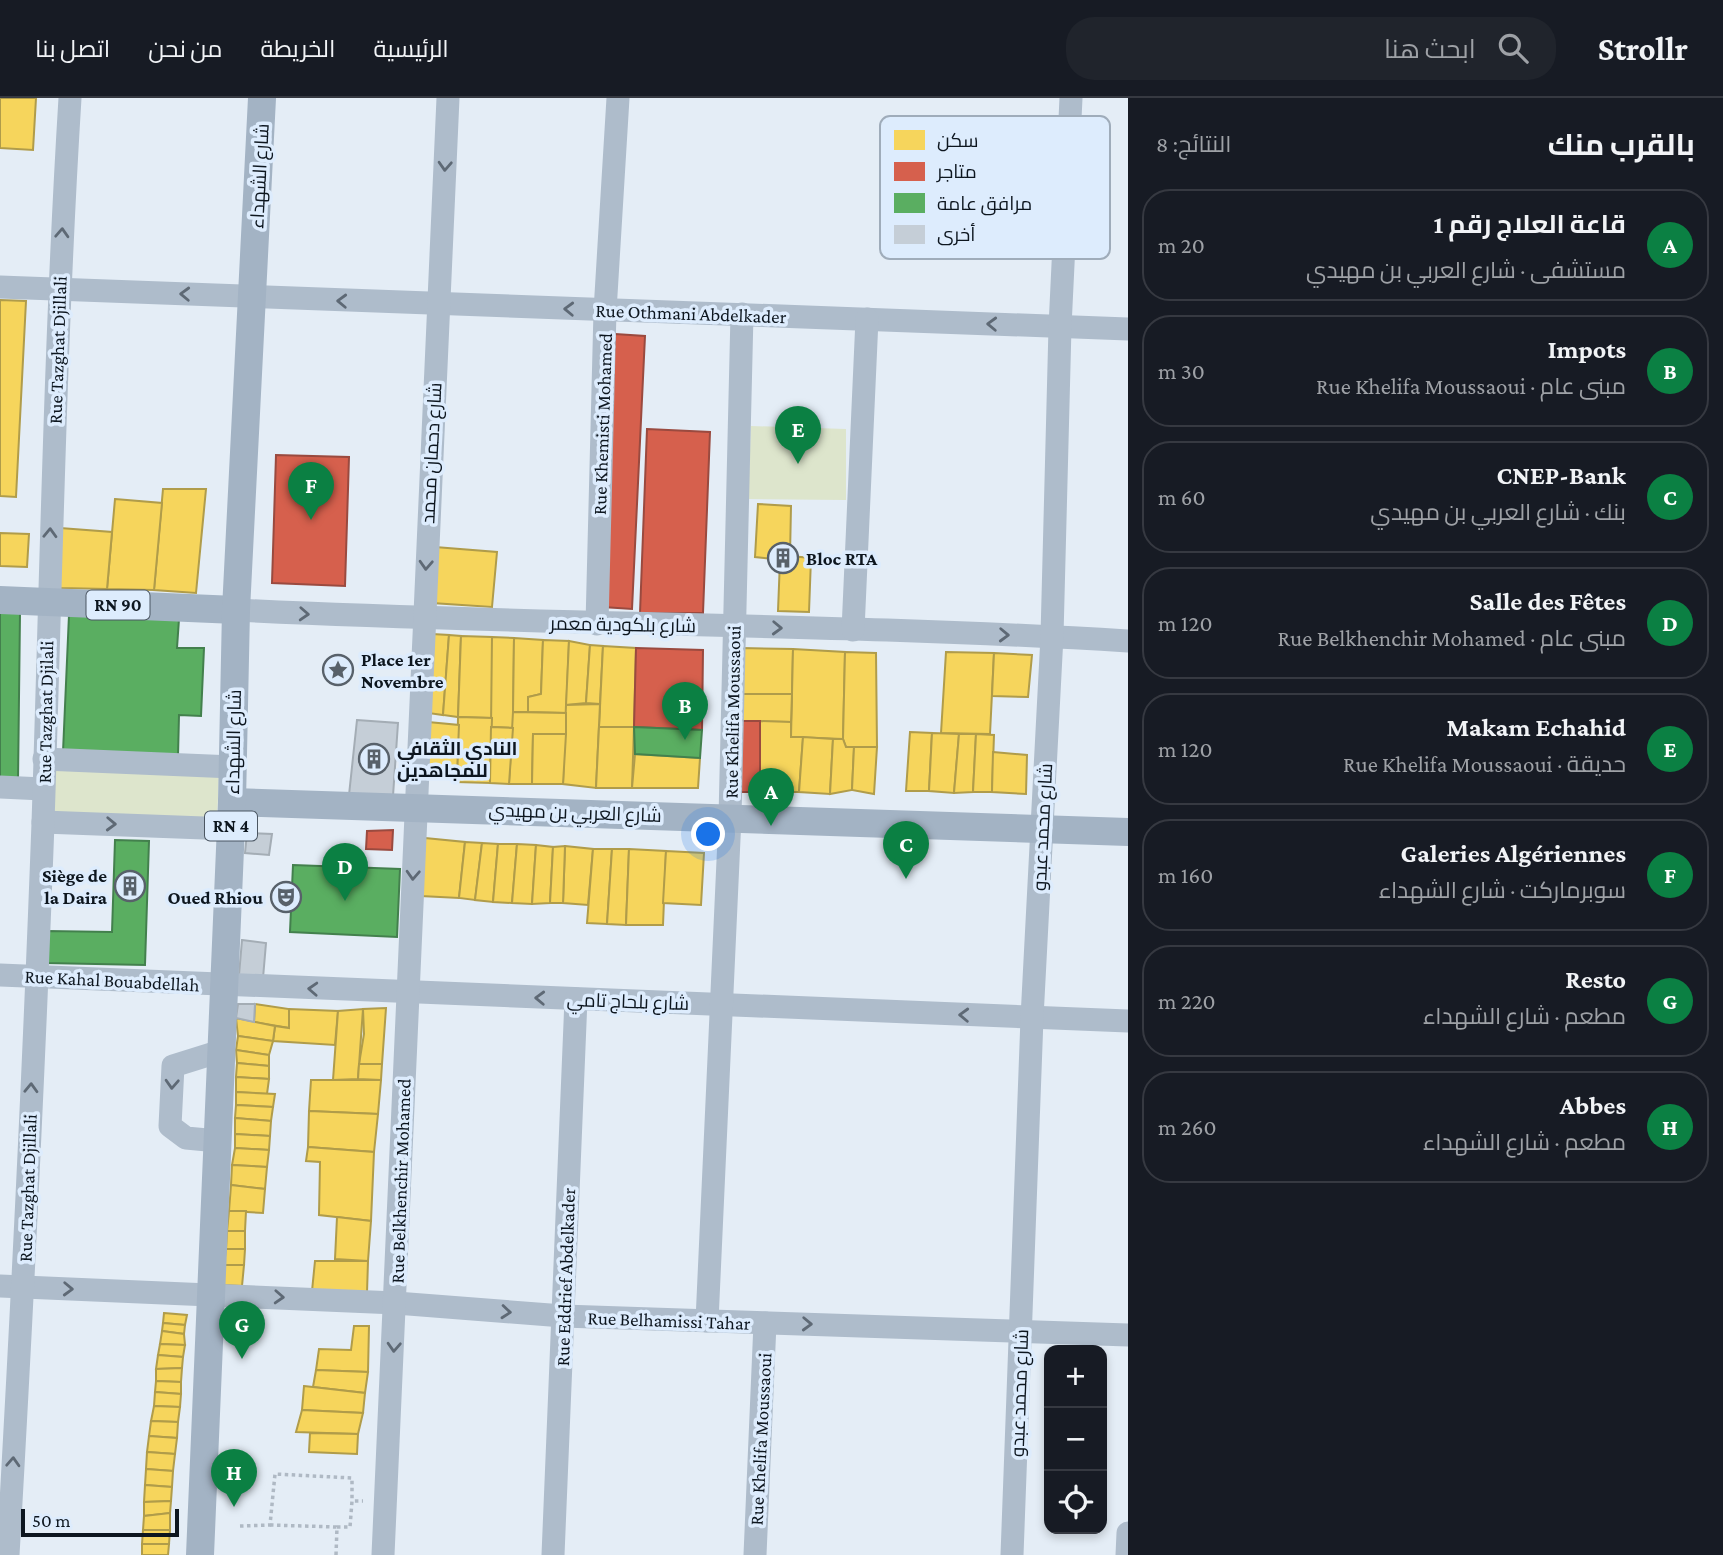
<!DOCTYPE html>
<html lang="ar">
<meta charset="utf-8">
<style>
:root{--surface:#171b24;--page:#20242c;--text:#f1f3f6;--muted:#9ea1a6;--line:#363941;--accent:#0b8043}
body{margin:0;font-family:"Crimson Pro",Cairo,serif;background:var(--page);color:var(--text);direction:rtl}
.controls{position:absolute;right:21px;bottom:21px;display:grid;overflow:hidden;border-radius:14px;box-shadow:0 4px 10px #0003}
.controls button{width:63px;height:63px;display:grid;place-items:center;padding:0;border:0;border-bottom:2px solid var(--line);background:var(--surface);color:var(--text);font:35px sans-serif}
.scale{position:absolute;left:21px;bottom:18px;width:158px;box-sizing:border-box;padding-left:7px;border:4px solid #0d161f;border-top:0;font-size:19px;line-height:24px;white-space:nowrap;color:#0d161f;-webkit-text-stroke:5px #ddecfd;paint-order:stroke}
.you{position:absolute;left:709px;top:737px;width:24px;height:24px;margin:-18px;border:5px solid #fff;border-radius:50%;background:#1a73e8;box-shadow:0 0 0 10px #1a73e833}
.badge{display:grid;place-items:center;width:46px;height:46px;border-radius:50%;background:var(--accent);color:#fff;font-size:23px;font-weight:700}
.pin{position:absolute;translate:-50% -58px;filter:drop-shadow(0 2px 4px #0008)}
.pin::after{content:'';position:absolute;top:37px;width:24px;height:21px;background:inherit;clip-path:polygon(0 0,100% 0,50% 100%)}
.list{margin:0;padding:0;list-style:none}
h2{display:flex;justify-content:space-between;align-items:center;height:91px;margin:0;padding:0 28px;font-size:30px}
h2 small{font-size:23px;font-weight:400;color:var(--muted)}
.list li{display:grid;grid-template-columns:46px 1fr auto;gap:21px;align-items:center;box-sizing:border-box;height:112px;margin:0 14px 14px;padding:0 14px;border:2px solid var(--line);border-radius:28px}
.list b{display:block;font-size:26px;white-space:nowrap}
.list p{margin:0;font-size:23px;white-space:nowrap;color:var(--muted)}
.list em{font-size:23px;font-style:normal;color:var(--muted)}
.icon{flex:none;width:38px;height:38px;fill:none;stroke:currentColor;stroke-width:2;stroke-linecap:round;stroke-linejoin:round}
.map{position:relative;flex:none;width:1128px;height:1457px;overflow:hidden;direction:ltr}
header{display:flex;align-items:center;gap:42px;box-sizing:border-box;height:98px;padding:0 35px;background:var(--surface);border-bottom:2px solid var(--line)}
header strong{font-size:33px}
nav{display:flex;gap:38px;margin-inline-start:auto;font-size:24px}
.search{width:490px;height:63px;background:var(--page);display:flex;align-items:center;gap:18px;box-sizing:border-box;padding:0 24px;border-radius:28px;color:var(--muted);font-size:26px}
main{display:flex}
aside{flex:1;background:var(--surface)}
.map>svg:first-child{display:block}
</style>
<header>
<strong>Strollr</strong>
<div class="search"><svg class="icon" aria-label="search" viewBox="0 0 24 24"><circle cx="10" cy="10" r="6"/><path d="M15 15l6 6"/></svg>ابحث هنا</div>
<nav><a>الرئيسية</a><a>الخريطة</a><a>من نحن</a><a>اتصل بنا</a></nav>
</header>
<main>
<aside>
<h2>بالقرب منك<small>النتائج: 8</small></h2>
<ul class="list">
<li><span class="badge">A</span><div><b>قاعة العلاج رقم 1</b><p>مستشفى · شارع العربي بن مهيدي</p></div><em>20 m</em></li>
<li><span class="badge">B</span><div><b>Impots</b><p>مبنى عام · Rue Khelifa Moussaoui</p></div><em>30 m</em></li>
<li><span class="badge">C</span><div><b>CNEP-Bank</b><p>بنك · شارع العربي بن مهيدي</p></div><em>60 m</em></li>
<li><span class="badge">D</span><div><b>Salle des Fêtes</b><p>مبنى عام · Rue Belkhenchir Mohamed</p></div><em>120 m</em></li>
<li><span class="badge">E</span><div><b>Makam Echahid</b><p>حديقة · Rue Khelifa Moussaoui</p></div><em>120 m</em></li>
<li><span class="badge">F</span><div><b>Galeries Algériennes</b><p>سوبرماركت · شارع الشهداء</p></div><em>160 m</em></li>
<li><span class="badge">G</span><div><b>Resto</b><p>مطعم · شارع الشهداء</p></div><em>220 m</em></li>
<li><span class="badge">H</span><div><b>Abbes</b><p>مطعم · شارع الشهداء</p></div><em>260 m</em></li>
</ul>
</aside>
<div class="map">
<svg width="1128" height="1457" viewBox="0 0 1128 1457">
<rect width="100%" height="100%" fill="#e4edf6"/>
<g fill="#dde5cc">
<polygon points="751,328 846,331 846,402 748,401"/>
<polygon points="55,672 219,678 217,721 53,715"/>
</g>
<g fill="#f6d55c" stroke="#b09c4a" stroke-width="2">
<polygon points="0,0 36,0 33,52 0,50"/>
<polygon points="0,202 26,203 16,399 0,398"/>
<polygon points="163,391 206,391 196,495 154,492"/>
<polygon points="115,401 162,405 154,492 107,491"/>
<polygon points="758,406 791,408 790,458 811,460 809,514 778,513 780,462 755,459"/>
<polygon points="60,430 112,434 107,491 60,490"/>
<polygon points="0,435 29,436 27,469 0,468"/>
<polygon points="435,449 497,454 492,509 432,505"/>
<polygon points="432,536 449,537 443,617 428,615"/>
<polygon points="449,537 461,538 458,619 443,617"/>
<polygon points="461,538 492,539 492,620 458,619"/>
<polygon points="492,539 514,540 513,630 491,629"/>
<polygon points="514,540 543,542 541,596 528,599 528,614 513,614"/>
<polygon points="543,542 569,543 566,615 528,614 528,599 541,596"/>
<polygon points="569,543 590,547 586,605 566,607"/>
<polygon points="590,547 603,548 600,606 586,605"/>
<polygon points="603,548 636,550 634,629 599,629"/>
<polygon points="741,550 793,551 792,596 740,596"/>
<polygon points="793,551 845,554 843,641 791,639"/>
<polygon points="845,554 876,555 877,649 846,649 843,641"/>
<polygon points="946,554 994,555 990,636 941,635"/>
<polygon points="994,555 1032,557 1028,599 992,598"/>
<polygon points="740,596 792,596 791,624 740,623"/>
<polygon points="600,606 596,690 563,686 566,607"/>
<polygon points="513,614 566,615 566,636 533,636 532,686 509,686"/>
<polygon points="458,619 492,620 490,685 457,684"/>
<polygon points="760,623 791,624 791,639 803,639 799,694 760,694"/>
<polygon points="428,624 459,627 457,676 427,674"/>
<polygon points="491,629 513,630 509,686 490,685"/>
<polygon points="599,629 634,629 632,690 596,690"/>
<polygon points="910,634 932,635 929,693 906,693"/>
<polygon points="932,635 959,636 954,695 929,693"/>
<polygon points="533,636 566,636 563,686 532,686"/>
<polygon points="959,636 976,636 973,694 954,695"/>
<polygon points="976,636 994,637 992,694 973,694"/>
<polygon points="803,639 833,641 830,696 799,694"/>
<polygon points="833,641 843,641 846,649 854,649 852,692 830,696"/>
<polygon points="854,649 877,649 874,696 852,692"/>
<polygon points="993,654 1027,657 1026,696 992,694"/>
<polygon points="635,656 700,660 698,690 632,690"/>
<polygon points="425,740 465,744 459,800 421,798"/>
<polygon points="465,744 482,745 475,802 459,800"/>
<polygon points="482,745 498,746 493,804 475,802"/>
<polygon points="498,746 517,746 512,805 493,804"/>
<polygon points="517,746 536,747 532,806 512,805"/>
<polygon points="536,747 553,749 550,805 532,806"/>
<polygon points="565,748 593,751 588,807 563,805"/>
<polygon points="565,748 563,805 550,805 553,749"/>
<polygon points="593,751 612,751 607,826 587,825"/>
<polygon points="612,751 629,751 626,827 607,826"/>
<polygon points="629,751 666,753 663,827 626,827"/>
<polygon points="666,753 704,755 701,807 663,805"/>
<polygon points="255,906 289,911 289,930 254,924"/>
<polygon points="386,910 382,966 359,966 364,936 363,911"/>
<polygon points="289,911 338,913 335,947 273,943 275,928 289,930"/>
<polygon points="363,911 358,981 333,982 338,913"/>
<polygon points="236,920 275,928 273,943 238,938"/>
<polygon points="238,938 273,943 269,957 236,952"/>
<polygon points="236,952 269,957 269,968 237,965"/>
<polygon points="237,965 269,968 269,981 236,979"/>
<polygon points="359,966 382,966 381,982 358,981"/>
<polygon points="236,979 269,981 267,996 236,994"/>
<polygon points="311,982 381,982 378,1016 309,1013"/>
<polygon points="236,994 275,996 273,1009 236,1007"/>
<polygon points="236,1007 273,1009 271,1023 235,1020"/>
<polygon points="309,1013 378,1016 374,1054 308,1049"/>
<polygon points="235,1020 271,1023 270,1038 235,1036"/>
<polygon points="235,1036 270,1038 269,1052 235,1050"/>
<polygon points="308,1049 374,1054 371,1123 319,1117 320,1064 306,1063"/>
<polygon points="235,1050 269,1052 267,1069 232,1067"/>
<polygon points="232,1067 267,1069 265,1091 231,1087"/>
<polygon points="231,1087 265,1091 263,1115 229,1113"/>
<polygon points="229,1113 246,1113 245,1133 227,1133"/>
<polygon points="337,1119 371,1123 368,1163 335,1161"/>
<polygon points="227,1133 245,1133 245,1151 226,1151"/>
<polygon points="226,1151 245,1151 244,1167 224,1167"/>
<polygon points="315,1163 368,1163 367,1195 312,1193"/>
<polygon points="224,1167 244,1167 242,1188 223,1187"/>
<polygon points="164,1215 187,1217 185,1227 163,1225"/>
<polygon points="163,1225 185,1227 184,1236 162,1233"/>
<polygon points="354,1228 369,1228 368,1274 316,1272 319,1251 351,1252"/>
<polygon points="162,1233 184,1236 185,1247 160,1246"/>
<polygon points="160,1246 185,1247 183,1259 158,1257"/>
<polygon points="158,1257 183,1259 182,1270 156,1271"/>
<polygon points="182,1270 181,1284 156,1283 156,1271"/>
<polygon points="316,1272 368,1274 365,1295 313,1289"/>
<polygon points="156,1283 181,1284 181,1296 155,1294"/>
<polygon points="304,1288 365,1295 363,1315 302,1312"/>
<polygon points="155,1294 181,1296 180,1309 154,1308"/>
<polygon points="154,1308 180,1309 178,1324 151,1323"/>
<polygon points="302,1312 363,1315 358,1336 296,1334"/>
<polygon points="151,1323 178,1324 177,1340 149,1338"/>
<polygon points="310,1335 358,1336 357,1356 309,1354"/>
<polygon points="149,1338 177,1340 175,1356 147,1354"/>
<polygon points="147,1354 175,1356 173,1373 146,1371"/>
<polygon points="146,1371 173,1373 172,1389 145,1387"/>
<polygon points="145,1387 172,1389 171,1403 144,1404"/>
<polygon points="171,1403 170,1415 144,1418 144,1404"/>
<polygon points="170,1415 170,1432 143,1432 144,1418"/>
<polygon points="143,1432 170,1432 169,1446 142,1446"/>
<polygon points="142,1446 169,1446 168,1457 142,1457"/>
</g>
<g fill="#d6604d" stroke="#9a4a3f" stroke-width="2">
<polygon points="615,236 645,238 632,511 603,509"/>
<polygon points="647,331 710,334 703,515 640,515"/>
<polygon points="276,357 349,359 345,488 272,485"/>
<polygon points="636,550 703,552 702,632 634,629"/>
<rect x="740" y="623" width="20" height="71"/>
<polygon points="393,732 392,752 366,751 367,733"/>
</g>
<g fill="#5aae61" stroke="#43804d" stroke-width="2">
<polygon points="0,514 20,515 18,683 0,683"/>
<polygon points="69,517 179,521 177,550 204,550 201,618 179,617 178,658 63,654"/>
<polygon points="634,629 702,632 700,660 635,656"/>
<polygon points="115,742 149,743 145,867 46,865 47,833 112,834"/>
<polygon points="293,767 400,771 397,839 290,834"/>
</g>
<g fill="#c5ced7" stroke="#a4adb5" stroke-width="2">
<polygon points="357,622 398,625 393,698 349,697"/>
<polygon points="247,735 272,736 269,757 245,755"/>
<polygon points="242,842 266,845 263,880 239,877"/>
<polygon points="238,906 255,906 254,924 236,920"/>
</g>
<g fill="none" stroke-linecap="round" stroke-linejoin="round">
<g stroke="#afb9c4" stroke-width="3.5" stroke-dasharray="3.5 3.5" stroke-linecap="butt">
<polyline points="270,1427 337,1429"/>
<polyline points="240,1428 270,1427 275,1376 352,1380 352,1403"/>
<polyline points="336,1457 337,1429 350,1429 352,1403 363,1403"/>
</g>
<g stroke="#aebccb" stroke-width="23">
<polyline points="0,189 1128,231"/>
<path d="M236 512C533 527 831 525 1128 543"/>
<polyline points="597,526 605,213 618,0"/>
<polyline points="853,532 867,221"/>
<polyline points="44,661 233,669"/>
<polyline points="0,689 43,691"/>
<polyline points="43,724 231,731"/>
<polyline points="0,877 1128,923"/>
<polyline points="218,1043 186,1040 170,1028 173,968 221,953"/>
<polyline points="0,1188 396,1205 563,1218 1128,1237"/>
<polyline points="707,1223 730,719 742,216"/>
<path d="M8 1457C22 1213 34 969 43 725 51 483 55 242 70 0"/>
<polyline points="383,1457 448,0"/>
<polyline points="553,1457 576,901"/>
<polyline points="755,1457 765,1225"/>
<polyline points="1012,1457 1032,920 1052,538 1060,229 1071,0"/>
<polyline points="1127,1457 1128,1435"/>
</g>
<g stroke="#a3b3c4" stroke-width="28">
<polyline points="0,502 236,512"/>
<polyline points="232,704 1128,734"/>
<polyline points="200,1457 232,704 236,512 262,0"/>
</g>
</g>
<defs><path id="oneway-chevron" d="M-2-3.5L2.5 0L-2 3.5" fill="none" stroke-width="1.6" stroke-linecap="round" stroke-linejoin="round" transform="scale(1.75)"/></defs>
<g stroke="#5e6975">
<use href="#oneway-chevron" transform="translate(445 68) rotate(93)"/>
<use href="#oneway-chevron" transform="translate(62 135) rotate(-87)"/>
<use href="#oneway-chevron" transform="translate(185 196) rotate(-178)"/>
<use href="#oneway-chevron" transform="translate(342 203) rotate(-178)"/>
<use href="#oneway-chevron" transform="translate(569 211) rotate(-178)"/>
<use href="#oneway-chevron" transform="translate(992 226) rotate(-178)"/>
<use href="#oneway-chevron" transform="translate(50 435) rotate(-88)"/>
<use href="#oneway-chevron" transform="translate(426 467) rotate(93)"/>
<use href="#oneway-chevron" transform="translate(304 516) rotate(3)"/>
<use href="#oneway-chevron" transform="translate(777 530) rotate(2)"/>
<use href="#oneway-chevron" transform="translate(1004 537) rotate(2)"/>
<use href="#oneway-chevron" transform="translate(111 726) rotate(2)"/>
<use href="#oneway-chevron" transform="translate(413 777) rotate(93)"/>
<use href="#oneway-chevron" transform="translate(313 891) rotate(-177)"/>
<use href="#oneway-chevron" transform="translate(540 900) rotate(-178)"/>
<use href="#oneway-chevron" transform="translate(964 917) rotate(-178)"/>
<use href="#oneway-chevron" transform="translate(172 986) rotate(93)"/>
<use href="#oneway-chevron" transform="translate(31 990) rotate(-88)"/>
<use href="#oneway-chevron" transform="translate(68 1191) rotate(2)"/>
<use href="#oneway-chevron" transform="translate(279 1199) rotate(3)"/>
<use href="#oneway-chevron" transform="translate(506 1214) rotate(5)"/>
<use href="#oneway-chevron" transform="translate(807 1226) rotate(2)"/>
<use href="#oneway-chevron" transform="translate(394 1249) rotate(93)"/>
<use href="#oneway-chevron" transform="translate(13 1364) rotate(-87)"/>
</g>
<defs>
<g id="building-ring" transform="scale(1.575)"><circle r="9.5" fill="#ddecfd" stroke="#58616a" stroke-width="1.5"/><path d="M-4-6H4V6H1V3H-1V6H-4ZM-2.5-4.3h1.7v1.8h-1.7ZM.8-4.3h1.7v1.8H.8ZM-2.5-1h1.7V.8h-1.7ZM.8-1h1.7V.8H.8Z" fill="#58616a"/></g>
<g id="sight-ring" transform="scale(1.575)"><circle r="9.5" fill="#ddecfd" stroke="#58616a" stroke-width="1.5"/><path d="M0-6L1.8-2.2L6-1.7L2.9 1.2L3.7 5.4L0 3.3L-3.7 5.4L-2.9 1.2L-6-1.7L-1.8-2.2Z" fill="#58616a"/></g>
<g id="theatre-ring" transform="scale(1.575)"><circle r="9.5" fill="#ddecfd" stroke="#58616a" stroke-width="1.5"/><path d="M-5-5.5Q0-4 5-5.5V0Q5 5 0 6Q-5 5-5 0ZM-3.3-2.5H-1v1.5H-3.3ZM1-2.5H3.3v1.5H1ZM-2.8 1Q0 5.5 2.8 1Z" fill="#58616a"/></g>
</defs>
<g fill-rule="evenodd">
<use href="#building-ring" x="783" y="460"/>
<use href="#sight-ring" x="338" y="572"/>
<use href="#building-ring" x="374" y="661"/>
<use href="#building-ring" x="130" y="788"/>
<use href="#theatre-ring" x="286" y="799"/>
</g>
<g text-anchor="middle" stroke-width="7" stroke-linejoin="round" paint-order="stroke">
<g fill="#ddecfd" stroke="#4b5662" stroke-width="2">
<rect x="86.5" y="492.5" width="63" height="29" rx="5"/>
<rect x="205" y="713.5" width="52" height="29" rx="5"/>
</g>
<g font-size="18" font-weight="bold" fill="#0d161f">
<text x="118" y="513">RN 90</text>
<text x="231" y="734">RN 4</text>
</g>
<g font-size="19" fill="#0d161f" stroke="#ddecfd">
<text transform="translate(259 78) rotate(-87)" y="7">شارع الشهداء</text>
<text transform="translate(691 215) rotate(2)" y="7">Rue Othmani Abdelkader</text>
<text transform="translate(57 252) rotate(-88)" y="7">Rue Tazghat Djillali</text>
<text transform="translate(602 326) rotate(-88)" y="7">Rue Khemisti Mohamed</text>
<text transform="translate(431 355) rotate(-87)" y="7">شارع دحمان محمد</text>
<text transform="translate(623 526) rotate(1)" y="7">شارع بلكودية معمر</text>
<text transform="translate(45 614) rotate(-89)" y="7">Rue Tazghat Djilali</text>
<text transform="translate(732 614) rotate(-89)" y="7">Rue Khelifa Moussaoui</text>
<text transform="translate(233 644) rotate(-89)" y="7">شارع الشهداء</text>
<text transform="translate(575 714) rotate(2)" y="7">شارع العربي بن مهيدي</text>
<text transform="translate(1042 729) rotate(-87)" y="7">شارع محمد عبدو</text>
<text transform="translate(112 882) rotate(3)" y="7">Rue Kahal Bouabdellah</text>
<text transform="translate(628 903) rotate(2)" y="7">شارع بلحاج تامي</text>
<text transform="translate(400 1083) rotate(-88)" y="7">Rue Belkhenchir Mohamed</text>
<text transform="translate(27 1090) rotate(-88)" y="7">Rue Tazghat Djillali</text>
<text transform="translate(565 1179) rotate(-88)" y="7">Rue Eddrief Abdelkader</text>
<text transform="translate(669 1222) rotate(2)" y="7">Rue Belhamissi Tahar</text>
<text transform="translate(1019 1295) rotate(-88)" y="7">شارع محمد عبدو</text>
<text transform="translate(760 1341) rotate(-87)" y="7">Rue Khelifa Moussaoui</text>
</g>
<g font-size="19" font-weight="bold" fill="#0d161f" stroke="#ddecfd" text-anchor="start">
<text x="806" y="467">Bloc RTA</text>
<text x="361" y="568">Place 1er<tspan x="361" dy="22">Novembre</tspan></text>
<text x="397" y="657">النادي الثقافي<tspan x="397" dy="22">للمجاهدين</tspan></text>
<text x="107" y="784" text-anchor="end">Siège de<tspan x="107" dy="22">la Daira</tspan></text>
<text x="263" y="806" text-anchor="end">Oued Rhiou</text>
</g>
</g>
<rect x="880" y="18" width="230" height="143" rx="10" fill="#ddecfd" stroke="#9facba" stroke-width="2"/>
<rect x="894" y="32" width="31" height="20" fill="#f6d55c"/>
<rect x="894" y="64" width="31" height="19" fill="#d6604d"/>
<rect x="894" y="95" width="31" height="20" fill="#5aae61"/>
<rect x="894" y="127" width="31" height="19" fill="#c5ced7"/>
<g font-size="19" fill="#0d161f">
<text x="937" y="49">سكن</text>
<text x="937" y="80">متاجر</text>
<text x="937" y="112">مرافق عامة</text>
<text x="937" y="143">أخرى</text>
</g>
</svg>
<div class="controls">
<button>+</button>
<button>−</button>
<button><svg class="icon" aria-label="locate" viewBox="0 0 24 24"><circle cx="12" cy="12" r="6"/><path d="M12 2v4M12 18v4M2 12h4M18 12h4"/></svg></button>
</div>
<div class="scale">50 m</div>
<div class="you"></div>
<div class="pin badge" style="left:771px;top:728px">A</div>
<div class="pin badge" style="left:685px;top:642px">B</div>
<div class="pin badge" style="left:906px;top:781px">C</div>
<div class="pin badge" style="left:345px;top:803px">D</div>
<div class="pin badge" style="left:798px;top:366px">E</div>
<div class="pin badge" style="left:311px;top:422px">F</div>
<div class="pin badge" style="left:242px;top:1261px">G</div>
<div class="pin badge" style="left:234px;top:1409px">H</div>
</div>
</main>
